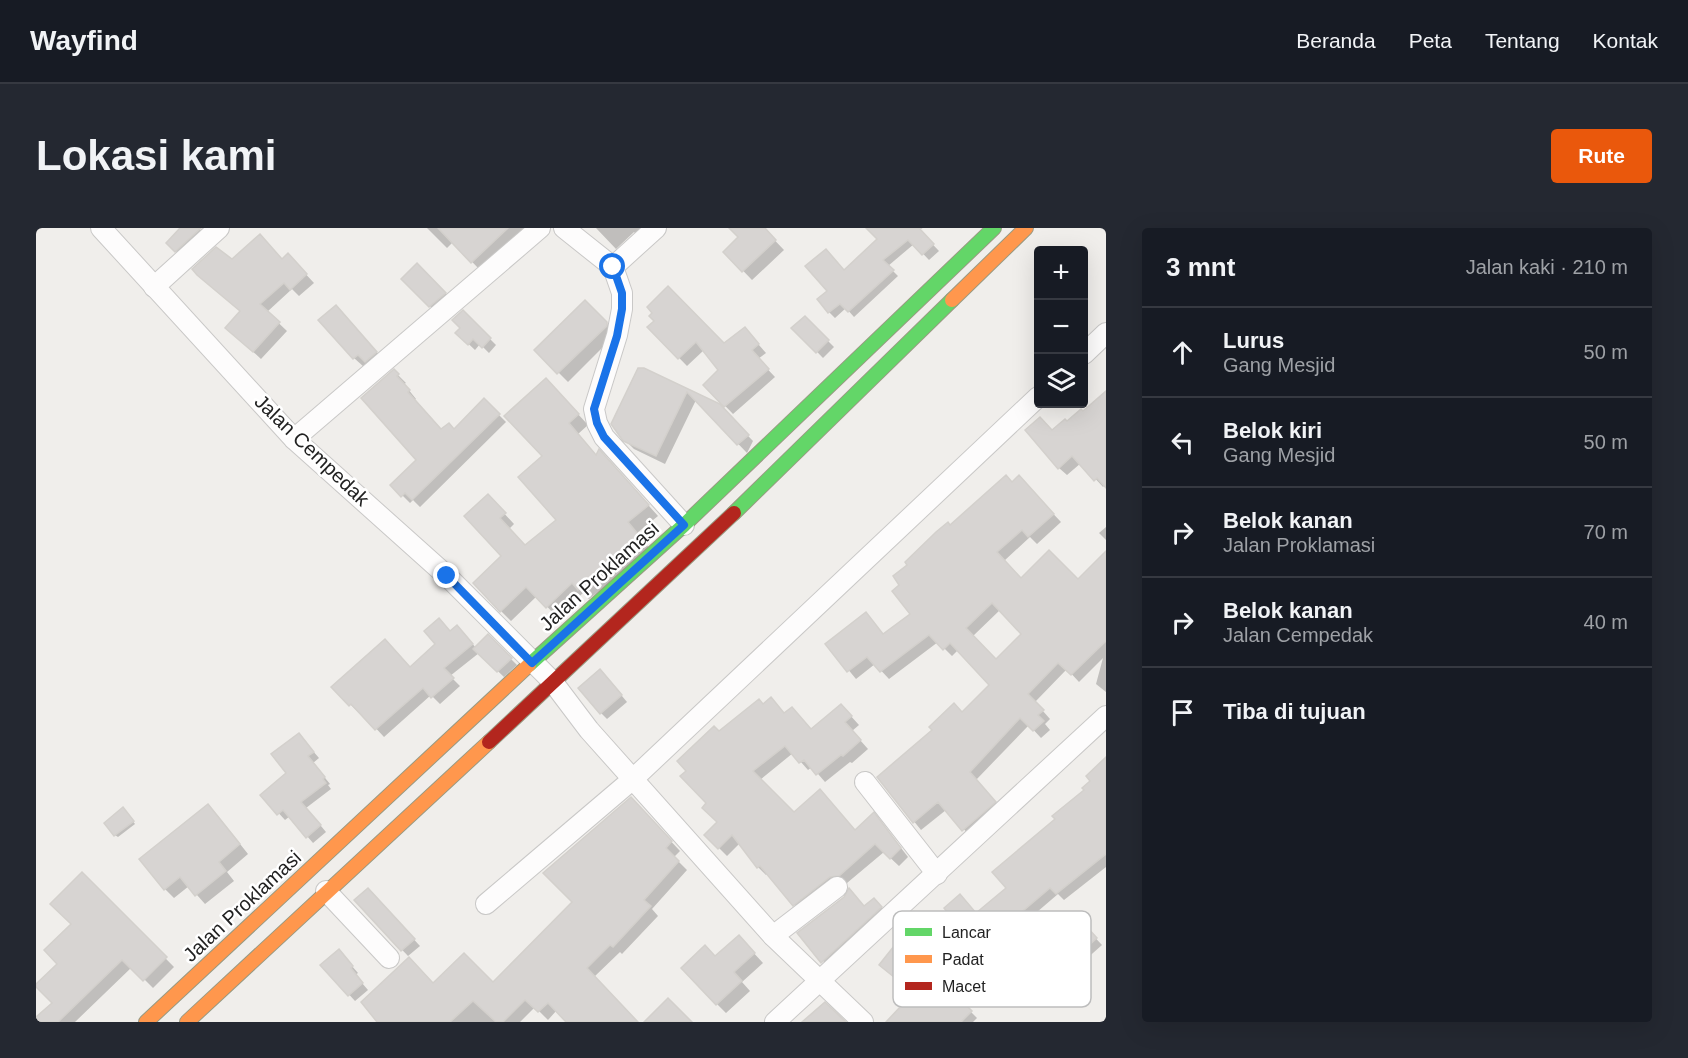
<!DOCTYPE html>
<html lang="id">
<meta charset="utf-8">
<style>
:root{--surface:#171b24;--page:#242831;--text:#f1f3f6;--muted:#9ea1a6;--line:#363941;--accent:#ea580c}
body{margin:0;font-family:Arial,sans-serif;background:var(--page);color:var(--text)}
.controls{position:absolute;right:18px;top:18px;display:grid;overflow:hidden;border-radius:6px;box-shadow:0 6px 24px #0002}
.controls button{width:54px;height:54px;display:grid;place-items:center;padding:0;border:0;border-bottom:2px solid var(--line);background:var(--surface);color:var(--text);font:30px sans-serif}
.stop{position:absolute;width:18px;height:18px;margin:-14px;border:4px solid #1a73e8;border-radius:50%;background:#fff}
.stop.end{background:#1a73e8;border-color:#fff;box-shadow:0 2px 6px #0008}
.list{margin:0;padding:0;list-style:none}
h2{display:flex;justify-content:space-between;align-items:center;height:78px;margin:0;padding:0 24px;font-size:26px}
h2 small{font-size:20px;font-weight:400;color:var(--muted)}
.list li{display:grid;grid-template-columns:39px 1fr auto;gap:18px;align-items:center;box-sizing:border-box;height:90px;padding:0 24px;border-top:2px solid var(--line)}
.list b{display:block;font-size:22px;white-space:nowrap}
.list p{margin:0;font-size:20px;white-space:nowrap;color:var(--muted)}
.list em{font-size:20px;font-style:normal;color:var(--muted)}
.icon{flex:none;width:33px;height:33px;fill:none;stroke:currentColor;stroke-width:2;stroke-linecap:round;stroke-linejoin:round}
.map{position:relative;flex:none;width:1070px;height:794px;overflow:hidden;border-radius:6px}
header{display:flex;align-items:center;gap:36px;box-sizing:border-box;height:84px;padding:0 30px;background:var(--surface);border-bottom:2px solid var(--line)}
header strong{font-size:28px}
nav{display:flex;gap:33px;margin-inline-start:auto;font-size:21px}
.intro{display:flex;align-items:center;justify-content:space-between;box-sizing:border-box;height:144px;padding:0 36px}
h1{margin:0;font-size:42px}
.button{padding:15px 27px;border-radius:6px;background:var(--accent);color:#fff;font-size:21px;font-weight:700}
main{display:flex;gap:36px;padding:0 36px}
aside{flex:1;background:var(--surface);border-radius:6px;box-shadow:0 6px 24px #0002}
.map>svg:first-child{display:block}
</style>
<header>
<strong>Wayfind</strong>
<nav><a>Beranda</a><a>Peta</a><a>Tentang</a><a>Kontak</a></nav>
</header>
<div class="intro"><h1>Lokasi kami</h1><a class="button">Rute</a></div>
<main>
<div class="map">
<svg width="1070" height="794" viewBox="0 0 1070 794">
<rect width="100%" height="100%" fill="#f0eeeb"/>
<g fill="#0003" fill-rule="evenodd">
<polygon points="147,0 162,0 172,10 148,31 132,15"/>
<polygon points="391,0 503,0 480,18 474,12 443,41 417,14 411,20"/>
<polygon points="560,0 621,0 607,13 598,4 580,21"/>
<polygon points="695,0 727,0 748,22 716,52 689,24 704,9"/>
<polygon points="832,0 881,0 903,23 893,32 878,16 852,38 862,48 818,89 810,80 799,90 793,84 793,64 808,44 843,12"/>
<polygon points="252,27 278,55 263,68 256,61 231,84 251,103 225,131 199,107 206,84 196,33 247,33"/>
<polygon points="381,37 415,71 400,84 367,51"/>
<polygon points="549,74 580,105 579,107 532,154 500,122"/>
<polygon points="427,84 460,117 453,125 444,116 439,122 421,105 426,100"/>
<polygon points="309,88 349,134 328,139 318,130"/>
<polygon points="769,90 798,119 787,130 758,100"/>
<polygon points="613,99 688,117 709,101 730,125 722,131 739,149 697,186 669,157 684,143 668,122 651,138"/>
<polygon points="603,142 683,178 717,213 711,225 660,172 629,236 598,221 589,212"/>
<polygon points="358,143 370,155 368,156 380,171 378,172 406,203 418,203 448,172 470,194 384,279 377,272 374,275 356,257 382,233"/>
<polygon points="520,162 552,197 542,206 561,228 573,233 622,288 601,305 615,322 553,371 547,365 521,389 501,368 475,393 465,383 468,328 452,268 478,296 473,301 489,319 522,292 508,229"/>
<polygon points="1047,185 1069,257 1067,259 1045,235 1031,247 1023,240 1016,204"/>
<path d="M976 256 990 257 1025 294 1001 316 994 309 968 333 985 352 1042 353 1070 325V464L1060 456 1067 430 1043 454 1031 441 999 474 1014 491 1009 496 1014 502 1005 510 993 497 940 552 966 582 935 609 910 582 885 602 843 550 898 502 926 486 955 457 922 422 916 428 902 414 853 451 839 436 820 451 791 416 848 408 876 386 914 299ZM964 382 987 406 960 433 937 408Z"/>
<polygon points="1070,299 1070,312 1063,305"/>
<polygon points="415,405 429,407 440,420 452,408 481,437 468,449 443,425 414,448 424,458 404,476 395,467 348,509 323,482 322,484 297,459 374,441"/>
<polygon points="570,449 591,474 571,491 565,485"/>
<polygon points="727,477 749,487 776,503 813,486 823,497 816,503 832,521 816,535 814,534 789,554 776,539 772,542 757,525 724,552 758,586 820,603 845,594 872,629 863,638 848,624 811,655 802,657 766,685 732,645 730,647 722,639 704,615 691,628 670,607 683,595 672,575 683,505"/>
<polygon points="263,507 283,530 277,535 294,556 292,557 295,561 270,580 290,604 277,615 254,588 249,592 226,567 252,546"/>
<polygon points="1070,530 1070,639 1028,672 1022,666 987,696 996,706 981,719 970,708 949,726 942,719 941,687 972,660 1021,592 1050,562"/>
<polygon points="603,579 644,623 638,629 651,642 616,681 622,688 586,726 584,724 558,749 600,794 532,794 521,782 512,792 499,779 484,794 343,794 397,757 457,757 538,674"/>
<polygon points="90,584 99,596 82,609 79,607"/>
<polygon points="181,587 212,626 191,644 198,653 169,676 153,658 138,670 129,661"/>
<polygon points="46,646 138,739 117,760 96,739 39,794 0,794 0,791 18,775 23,736 37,696"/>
<polygon points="332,662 384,718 372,728 320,673"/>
<polygon points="838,672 847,681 796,743 763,705 829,680"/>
<polygon points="1050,700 1066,717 1039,741 1023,724"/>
<polygon points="703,709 727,735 706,754 714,763 690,785 681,776 680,730"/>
<polygon points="308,729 322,745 319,747 332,762 319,773 286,737"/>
<polygon points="920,769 941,790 937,794 854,794"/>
</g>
<g fill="#d7d4d2" stroke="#d3d0cc" stroke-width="1.5" fill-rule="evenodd">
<polygon points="144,0 165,0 139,24 130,15"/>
<polygon points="402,0 472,0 435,35"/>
<polygon points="693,0 729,0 740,12 706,44 687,24 702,9"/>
<polygon points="830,0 886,0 884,1 898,16 886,27 872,12 847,32 858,42 812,84 804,76 792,85 781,71 791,63 769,38 790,21 808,42 841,11"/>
<polygon points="224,6 246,31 252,25 271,46 254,62 248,55 224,76 244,94 217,124 189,100 204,83 161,47 156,41 180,19 196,31"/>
<polygon points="381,35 410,65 393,79 365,51"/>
<polygon points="632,58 688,115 709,99 723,116 716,122 733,141 688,179 667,157 682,142 660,114 642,131 611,99 618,93 613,88 616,85 611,79"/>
<polygon points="549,72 571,94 571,98 521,146 498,122"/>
<polygon points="300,77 341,124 329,134 322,127 317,131 282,92"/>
<polygon points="427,82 455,110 446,120 437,111 432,117 419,105 424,100 416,92"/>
<polygon points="769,88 793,112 780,125 755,100"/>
<polygon points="602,140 608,140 684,176 713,207 701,217 651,164 620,228 587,213 575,196"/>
<polygon points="358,141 363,146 361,148 374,162 372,164 405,201 413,195 418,201 448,170 464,186 376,272 369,265 365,269 354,257 380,232 325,170"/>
<polygon points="510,150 543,186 533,195 560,227 563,221 613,277 592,294 606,311 542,362 536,355 510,380 490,359 464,384 437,355 465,328 428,288 452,266 470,285 464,290 489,317 520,292 482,249 506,228 468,188"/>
<polygon points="1070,163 1070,260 1061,250 1058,253 1036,228 1022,241 989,202 1004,189 1016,202 1029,191 1031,193 1045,181 1047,183"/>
<path d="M970 247 976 254 983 247 1018 286 992 309 986 302 961 324 985 350 1013 322 1042 351 1070 323V413L1035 447 1022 435 992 466 1008 482 1002 487 1008 493 997 503 984 490 934 544 960 574 926 603 902 574 877 595 841 549 896 502 893 499 918 475 926 484 953 457 914 415 907 422 893 407 844 444 831 429 811 444 789 416 830 384 847 406 874 386 856 363 863 357 857 348 871 337 869 334 900 304 912 294 914 297ZM956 375 985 406 960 431 930 400Z"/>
<polygon points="403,390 414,403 421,397 437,416 408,440 418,450 395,470 387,460 339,502 315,476 313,478 295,459 349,411 374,439 399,416 388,403"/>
<polygon points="452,406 476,430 461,444 437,421"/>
<polygon points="564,441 586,467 564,486 542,460"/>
<polygon points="735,469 748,485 756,479 775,501 805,476 816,488 809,494 825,512 807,528 805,527 780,547 768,532 763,535 749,518 717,543 758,584 784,561 819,602 838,584 865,620 854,631 839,616 803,648 794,649 757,678 724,638 721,640 696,607 682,621 668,607 681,594 666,580 670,575 644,548 650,543 641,533 678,498 683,503 723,471 727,476"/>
<polygon points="263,505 278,524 272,528 289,549 287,551 290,555 265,574 285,597 270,610 247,582 241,587 224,567 250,545 235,526"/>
<polygon points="1070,529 1070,626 1020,666 1014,660 981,688 990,698 972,713 962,702 941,720 908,680 924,666 940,685 970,660 956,644 1019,591 1016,588 1048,562 1046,560 1054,553 1050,548"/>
<polygon points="595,569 636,613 630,620 643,633 608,672 615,678 577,719 574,717 551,740 602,794 530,794 512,775 502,784 489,772 467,794 460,794 437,773 414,794 341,794 325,774 373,729 397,755 428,725 457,754 536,674 507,645"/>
<polygon points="172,576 204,616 183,634 190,643 159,668 144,649 128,662 103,631"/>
<polygon points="87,579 98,593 78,608 68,595"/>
<polygon points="46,644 131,729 107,753 86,732 22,794 0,794 0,789 16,775 0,759 0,756 21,736 8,722 35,696 14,676"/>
<polygon points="332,660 379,711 365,723 318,672"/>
<polygon points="813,660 828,678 838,670 846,679 785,735 761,705 808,669"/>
<polygon points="1050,698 1061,710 1032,736 1021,724"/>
<polygon points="703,707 719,725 698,744 706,753 680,777 645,740 669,717 679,728"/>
<polygon points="858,718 921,768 936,783 925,794 850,794 865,778 862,775 874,762 843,737"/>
<polygon points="303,721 317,738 315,740 327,755 312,768 284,737"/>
<polygon points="632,770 656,794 608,794"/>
<polygon points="789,774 810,794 766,794"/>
</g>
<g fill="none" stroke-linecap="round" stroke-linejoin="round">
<g stroke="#c9c8c7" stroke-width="22">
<g id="street">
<polyline points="65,0 258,211 411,348 516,453 553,502 737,708 827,794"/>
<polyline points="528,0 577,39"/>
<polyline points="577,39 586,65 586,81 581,107 558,181 561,195 568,209 648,297"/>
<polyline points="577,39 620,0"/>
<polyline points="118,59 183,0"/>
<polyline points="1048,126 1070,105"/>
<polyline points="258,211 504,0"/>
<polyline points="829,554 901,646"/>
<polyline points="290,663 353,730"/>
<polyline points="450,676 597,551 1002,169"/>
<polyline points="737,708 801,659"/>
<polyline points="739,794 1070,488"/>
</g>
</g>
<g stroke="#999a82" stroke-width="16">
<g id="fast">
<polyline points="698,285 916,72"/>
<polyline points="493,437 648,297 958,0"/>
</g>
</g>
<g stroke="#999a82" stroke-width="16">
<g id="slow">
<polyline points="916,72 990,0"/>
<polyline points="110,794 493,437"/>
<polyline points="151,794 453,514"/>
</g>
</g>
<g stroke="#999a82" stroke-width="16">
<polyline id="jam" points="453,514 698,285"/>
</g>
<use href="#street" stroke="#fdfcfc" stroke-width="20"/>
<use href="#fast" stroke="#63d668" stroke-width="14"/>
<use href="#slow" stroke="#ff974d" stroke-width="14"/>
<use href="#jam" stroke="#b3261e" stroke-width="14"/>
</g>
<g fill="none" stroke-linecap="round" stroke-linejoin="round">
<polyline stroke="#1a73e8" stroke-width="8" points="411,348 496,435 648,297 568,209 561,195 558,181 581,108 586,81 586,65 577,39"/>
</g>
<g text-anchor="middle" stroke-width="5" stroke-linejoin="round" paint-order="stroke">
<g font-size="20" fill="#222" stroke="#fff">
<text transform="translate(276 222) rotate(44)" y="7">Jalan Cempedak</text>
<text transform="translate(563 348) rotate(-42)" y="7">Jalan Proklamasi</text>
<text transform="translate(206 678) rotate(-43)" y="7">Jalan Proklamasi</text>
</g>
</g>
<rect x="857" y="683" width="198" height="96" rx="9" fill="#fff" stroke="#bdbdbd" stroke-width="1.5"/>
<rect x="869" y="700" width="27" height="8" fill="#63d668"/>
<rect x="869" y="727" width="27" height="8" fill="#ff974d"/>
<rect x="869" y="754" width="27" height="8" fill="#b3261e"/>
<g font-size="16" fill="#222">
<text x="906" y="710">Lancar</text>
<text x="906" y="737">Padat</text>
<text x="906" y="764">Macet</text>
</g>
</svg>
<div class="controls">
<button>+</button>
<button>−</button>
<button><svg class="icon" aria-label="layers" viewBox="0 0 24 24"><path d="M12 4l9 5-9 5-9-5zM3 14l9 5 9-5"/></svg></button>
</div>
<div class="stop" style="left:577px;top:39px"></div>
<div class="stop end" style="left:411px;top:348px"></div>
</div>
<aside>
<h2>3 mnt<small>Jalan kaki · 210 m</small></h2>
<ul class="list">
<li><svg class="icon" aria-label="ahead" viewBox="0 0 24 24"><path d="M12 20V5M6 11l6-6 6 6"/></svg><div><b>Lurus</b><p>Gang Mesjid</p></div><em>50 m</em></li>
<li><svg class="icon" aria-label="left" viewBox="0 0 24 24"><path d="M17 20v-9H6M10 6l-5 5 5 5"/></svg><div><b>Belok kiri</b><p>Gang Mesjid</p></div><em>50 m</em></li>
<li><svg class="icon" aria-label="right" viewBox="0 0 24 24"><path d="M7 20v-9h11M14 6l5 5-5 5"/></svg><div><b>Belok kanan</b><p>Jalan Proklamasi</p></div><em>70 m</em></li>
<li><svg class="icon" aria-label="right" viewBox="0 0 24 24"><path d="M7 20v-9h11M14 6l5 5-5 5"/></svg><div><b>Belok kanan</b><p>Jalan Cempedak</p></div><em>40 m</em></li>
<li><svg class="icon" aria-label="arrive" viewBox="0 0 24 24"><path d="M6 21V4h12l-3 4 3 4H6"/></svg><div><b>Tiba di tujuan</b></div></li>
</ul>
</aside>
</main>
